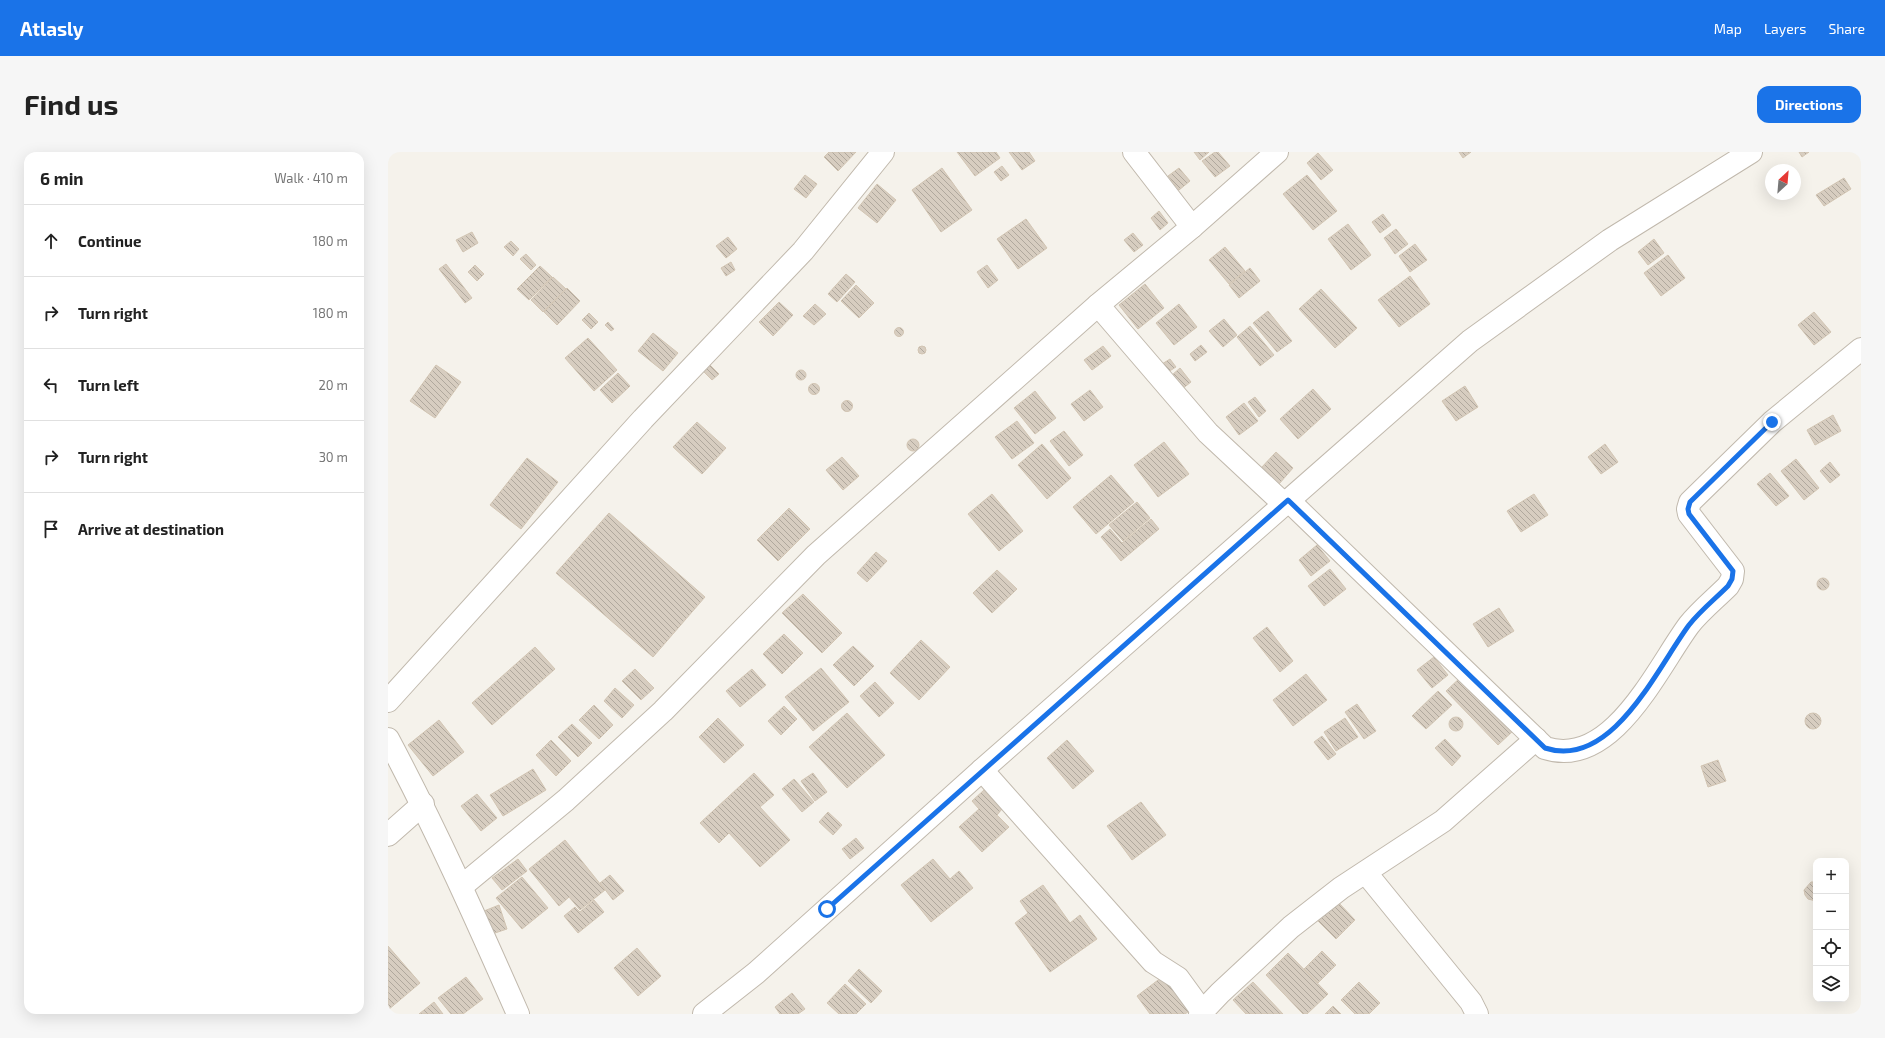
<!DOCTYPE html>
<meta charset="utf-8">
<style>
:root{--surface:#fff;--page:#f6f6f6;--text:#222;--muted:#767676;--line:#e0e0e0;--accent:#1a73e8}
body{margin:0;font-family:"Exo 2",sans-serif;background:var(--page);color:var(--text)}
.controls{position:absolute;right:12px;bottom:12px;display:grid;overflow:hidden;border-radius:8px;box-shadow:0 4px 16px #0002}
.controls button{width:36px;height:36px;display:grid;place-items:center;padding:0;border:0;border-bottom:1px solid var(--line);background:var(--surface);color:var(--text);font:20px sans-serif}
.compass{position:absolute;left:1377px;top:12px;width:36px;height:36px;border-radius:50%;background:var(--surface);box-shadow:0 4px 16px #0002;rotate:26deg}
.stop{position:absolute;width:12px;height:12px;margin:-9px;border:3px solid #1a73e8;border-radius:50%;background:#fff}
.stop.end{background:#1a73e8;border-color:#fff;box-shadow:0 1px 4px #0008}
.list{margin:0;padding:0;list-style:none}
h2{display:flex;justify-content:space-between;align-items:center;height:52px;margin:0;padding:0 16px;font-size:17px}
h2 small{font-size:13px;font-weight:400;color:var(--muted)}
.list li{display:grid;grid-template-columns:26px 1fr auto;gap:12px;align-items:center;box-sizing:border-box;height:72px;padding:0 16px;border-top:1px solid var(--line)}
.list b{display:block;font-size:15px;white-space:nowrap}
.list em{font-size:13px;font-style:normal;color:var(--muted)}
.icon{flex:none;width:22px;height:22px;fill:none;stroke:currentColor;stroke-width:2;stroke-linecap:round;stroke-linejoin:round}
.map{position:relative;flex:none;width:1473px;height:862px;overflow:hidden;border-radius:12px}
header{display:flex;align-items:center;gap:24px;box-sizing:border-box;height:56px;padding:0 20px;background:var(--accent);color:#fff}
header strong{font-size:19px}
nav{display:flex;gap:22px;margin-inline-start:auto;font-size:14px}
.intro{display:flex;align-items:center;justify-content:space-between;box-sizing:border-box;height:96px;padding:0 24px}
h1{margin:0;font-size:28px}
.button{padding:10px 18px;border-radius:12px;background:var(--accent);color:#fff;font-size:14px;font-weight:700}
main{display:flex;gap:24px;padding:0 24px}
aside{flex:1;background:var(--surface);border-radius:12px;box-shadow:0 4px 16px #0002}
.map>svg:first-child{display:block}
</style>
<header>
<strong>Atlasly</strong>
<nav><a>Map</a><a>Layers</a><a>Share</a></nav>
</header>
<div class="intro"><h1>Find us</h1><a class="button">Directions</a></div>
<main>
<aside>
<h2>6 min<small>Walk · 410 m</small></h2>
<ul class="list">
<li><svg class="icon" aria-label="ahead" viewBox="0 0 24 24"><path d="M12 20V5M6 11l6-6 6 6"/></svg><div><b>Continue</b></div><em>180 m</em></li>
<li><svg class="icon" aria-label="right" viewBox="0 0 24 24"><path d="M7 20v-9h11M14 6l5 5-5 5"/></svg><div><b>Turn right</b></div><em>180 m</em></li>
<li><svg class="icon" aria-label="left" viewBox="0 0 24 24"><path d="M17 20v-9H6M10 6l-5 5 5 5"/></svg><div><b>Turn left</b></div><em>20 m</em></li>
<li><svg class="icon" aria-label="right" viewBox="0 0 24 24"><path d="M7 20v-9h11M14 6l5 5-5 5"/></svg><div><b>Turn right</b></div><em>30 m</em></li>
<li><svg class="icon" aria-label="arrive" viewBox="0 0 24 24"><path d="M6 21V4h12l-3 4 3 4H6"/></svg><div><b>Arrive at destination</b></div></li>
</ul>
</aside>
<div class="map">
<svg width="1473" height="862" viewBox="0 0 1473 862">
<defs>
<pattern id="building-back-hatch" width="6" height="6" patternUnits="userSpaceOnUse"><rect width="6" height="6" fill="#d7cdc0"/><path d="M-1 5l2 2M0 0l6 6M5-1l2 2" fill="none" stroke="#b0a89d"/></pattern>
</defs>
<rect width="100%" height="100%" fill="#f5f2eb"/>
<g fill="url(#building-back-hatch)" stroke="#d2c5b3">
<polygon points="441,0 468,0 450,19 436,5"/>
<polygon points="569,0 608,0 612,6 587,24"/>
<polygon points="621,0 641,0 647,9 634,18"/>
<polygon points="806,0 821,0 812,8"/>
<polygon points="827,0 830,0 842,14 827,25 814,9"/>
<polygon points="1071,0 1083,0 1075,6"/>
<polygon points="1411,0 1421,0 1414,5"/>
<polygon points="930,1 945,18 933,28 919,11"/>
<polygon points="614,14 621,23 613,29 606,20"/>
<polygon points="554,16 584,58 553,80 524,38"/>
<polygon points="791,16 802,29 791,38 780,24"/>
<polygon points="417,23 429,32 418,46 406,37"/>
<polygon points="919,23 949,59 925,78 895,42"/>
<polygon points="1456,26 1463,37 1436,54 1428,43"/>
<polygon points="489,32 508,48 489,71 470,56"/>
<polygon points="771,59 780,71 772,78 763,66"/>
<polygon points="995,62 1003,73 992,81 984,70"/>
<polygon points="638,67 659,96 630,117 609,87"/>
<polygon points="960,72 983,103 963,118 940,87"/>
<polygon points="1008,77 1020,92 1007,102 996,86"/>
<polygon points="84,80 90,91 75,100 68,88"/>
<polygon points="745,81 755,93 746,100 736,88"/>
<polygon points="340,85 349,97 338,106 328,94"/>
<polygon points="1266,87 1276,101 1260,113 1250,100"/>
<polygon points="123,89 131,97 125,104 116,95"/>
<polygon points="1027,92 1039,108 1022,120 1011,104"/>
<polygon points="837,95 857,119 841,132 821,108"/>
<polygon points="138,102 148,113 143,118 132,107"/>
<polygon points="1280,103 1297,126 1273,144 1256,121"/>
<polygon points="343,110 347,118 338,124 333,116"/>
<polygon points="58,112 84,146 77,151 51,117"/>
<polygon points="87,113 96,122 89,129 80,120"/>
<polygon points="599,113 610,128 600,136 589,120"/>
<polygon points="152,114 164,125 141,148 129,137"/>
<polygon points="862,116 872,129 851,146 841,133"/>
<polygon points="458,122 467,130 449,150 440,142"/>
<polygon points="1022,124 1042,152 1011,175 990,148"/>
<polygon points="165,125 178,137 155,160 143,148"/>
<polygon points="757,132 776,156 750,177 731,153"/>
<polygon points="468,133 486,151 471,166 453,149"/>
<polygon points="179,136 192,149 169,173 156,160"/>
<polygon points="933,137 969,176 947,196 911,157"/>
<polygon points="391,150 405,163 385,184 371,170"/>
<polygon points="427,152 438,162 426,173 415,164"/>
<polygon points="791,152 809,175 786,193 768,171"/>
<polygon points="880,159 904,189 889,200 865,171"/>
<polygon points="1426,160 1443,180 1426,193 1410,173"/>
<polygon points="201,161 210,170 203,177 194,168"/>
<polygon points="836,167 849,183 835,195 821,179"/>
<polygon points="220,170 226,177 223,179 217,173"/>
<polygon points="862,174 886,203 872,214 849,185"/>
<circle cx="511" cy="180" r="4.5"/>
<polygon points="265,181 290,201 275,219 250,199"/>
<polygon points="200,186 229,218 206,239 177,206"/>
<polygon points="813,193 819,200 807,209 802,202"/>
<circle cx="534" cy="198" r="4"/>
<polygon points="715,194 723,204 704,218 696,208"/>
<polygon points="782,207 788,215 780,220 774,212"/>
<polygon points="321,212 331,222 324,228 315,219"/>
<polygon points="48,213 73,230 47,266 22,249"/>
<polygon points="792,216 803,230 794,237 784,223"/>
<circle cx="413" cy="223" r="5"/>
<polygon points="230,221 242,234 224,251 212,238"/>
<circle cx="426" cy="237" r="5.5"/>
<polygon points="1077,234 1090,255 1068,269 1054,249"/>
<polygon points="925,237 943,257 910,287 892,267"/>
<polygon points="702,238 715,255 696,269 683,252"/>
<polygon points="647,239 668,266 647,282 626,256"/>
<polygon points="867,245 878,259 871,265 860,250"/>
<circle cx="459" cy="254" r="5.5"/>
<polygon points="856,251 870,269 851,283 838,265"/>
<polygon points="1445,263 1453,279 1427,293 1419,278"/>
<polygon points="629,269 646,291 624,307 607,285"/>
<polygon points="309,270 338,296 314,322 285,295"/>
<polygon points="676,279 695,303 681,314 662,289"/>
<circle cx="525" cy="293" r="6"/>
<polygon points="776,290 801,322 770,345 746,313"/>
<polygon points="654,292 683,326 659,347 630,313"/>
<polygon points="1217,292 1230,310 1213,322 1200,305"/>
<polygon points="888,300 905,316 891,332 873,316"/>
<polygon points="454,305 471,324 455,338 438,318"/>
<polygon points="139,306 170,330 133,377 102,353"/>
<polygon points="1408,307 1431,336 1416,348 1393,319"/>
<polygon points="1442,310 1452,323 1442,331 1432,319"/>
<polygon points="1382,321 1401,344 1388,354 1369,332"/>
<polygon points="723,323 746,350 708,382 685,355"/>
<polygon points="604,342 635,379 611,399 580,362"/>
<polygon points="1146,342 1160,363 1133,380 1119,359"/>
<polygon points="749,350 762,366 735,389 721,373"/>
<polygon points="401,356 422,377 390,409 369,388"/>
<polygon points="221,361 317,445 265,505 168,421"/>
<polygon points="763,367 771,377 733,409 713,385 722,377 734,391"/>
<polygon points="929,393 942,409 923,424 911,408"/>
<polygon points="488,400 499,409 479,430 469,421"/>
<polygon points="942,417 958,437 936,454 920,434"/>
<polygon points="609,418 629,437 604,461 585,441"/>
<circle cx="1435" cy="432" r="6"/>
<polygon points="415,442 454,481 434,501 394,461"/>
<polygon points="1111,456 1126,479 1100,495 1085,472"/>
<polygon points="879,475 905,509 892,520 865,486"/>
<polygon points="396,482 415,501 394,522 375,502"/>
<polygon points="533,488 562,515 531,548 502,521"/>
<polygon points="465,494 486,514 466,534 445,513"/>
<polygon points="147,495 167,517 104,573 84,551"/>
<polygon points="1046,505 1060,523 1044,536 1029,518"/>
<polygon points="433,516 461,550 425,579 397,545"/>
<polygon points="247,517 266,536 253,548 234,529"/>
<polygon points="364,517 378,533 352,555 338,539"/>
<polygon points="918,522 939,548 905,574 885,548"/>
<polygon points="1074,524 1126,578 1110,593 1058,539"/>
<polygon points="487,530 506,551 491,565 472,544"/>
<polygon points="227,536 246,553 234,566 216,549"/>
<polygon points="1050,539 1064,553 1038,577 1024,564"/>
<polygon points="969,552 988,579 976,587 957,560"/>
<polygon points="206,553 225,573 211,587 191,568"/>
<polygon points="396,554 409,567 393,583 380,569"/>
<polygon points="459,561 497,603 459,636 421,595"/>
<circle cx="1425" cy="569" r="8"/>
<circle cx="1068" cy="572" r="7"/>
<polygon points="330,566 356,593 336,611 311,585"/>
<polygon points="957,566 970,585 948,599 936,580"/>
<polygon points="51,568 76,600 45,624 20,593"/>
<polygon points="184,572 204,591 190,605 170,585"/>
<polygon points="934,584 948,602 940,608 926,590"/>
<polygon points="1057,587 1073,604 1064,614 1047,596"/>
<polygon points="163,588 183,609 168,624 148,603"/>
<polygon points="679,588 706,619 685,637 659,606"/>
<polygon points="1330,608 1338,629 1320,635 1313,614"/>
<polygon points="145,617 158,638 115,664 102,643"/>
<polygon points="366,621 386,643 372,655 402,688 372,715 341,681 331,691 312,671"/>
<polygon points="425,621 439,640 427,649 413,629"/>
<polygon points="406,627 426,650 414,660 394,637"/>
<polygon points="596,638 614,657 609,663 621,675 594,700 571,675 591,657 584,649"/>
<polygon points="89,642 109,666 93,679 73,654"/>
<polygon points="753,650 778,683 744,708 719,674"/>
<polygon points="440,660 454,673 445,683 431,670"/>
<polygon points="468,686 476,696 462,707 454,697"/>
<polygon points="177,688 217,738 192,758 181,745 171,754 141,717"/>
<polygon points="130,707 139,719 114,738 104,726"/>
<polygon points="545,707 562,727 571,719 585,736 543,770 513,733"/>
<polygon points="222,723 236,739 225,748 212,731"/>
<polygon points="134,725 160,756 134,777 108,746"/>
<polygon points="1423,730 1428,730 1428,749 1420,747 1417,743 1416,738"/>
<polygon points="655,733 682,771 692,763 709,787 662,820 627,771 640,761 632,749"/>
<polygon points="206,748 216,760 190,781 176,764 187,755 192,760"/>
<polygon points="950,750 967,768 948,787 930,769"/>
<polygon points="111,753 119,777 104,782 96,759"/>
<polygon points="0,794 32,831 0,858"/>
<polygon points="249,796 273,824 250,844 226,816"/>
<polygon points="934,799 948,813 930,831 916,817"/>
<polygon points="900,801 940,842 919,862 915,862 878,823"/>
<polygon points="471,817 494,839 483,851 460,829"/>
<polygon points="778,822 804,857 797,862 762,862 749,844"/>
<polygon points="78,825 95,847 75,862 63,862 50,846"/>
<polygon points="865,830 895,862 858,862 845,848"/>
<polygon points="971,830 992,851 981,862 967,862 953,848"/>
<polygon points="457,832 478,852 468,862 451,862 439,851"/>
<polygon points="404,841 417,857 410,862 392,862 387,855"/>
<polygon points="46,850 55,862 31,862"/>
<polygon points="945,854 953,862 937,862"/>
</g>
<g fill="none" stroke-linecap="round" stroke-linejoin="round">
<g stroke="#c1b9ad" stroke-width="24">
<g id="minor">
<polyline points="746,0 804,75"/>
<polyline points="710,153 820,281 896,352"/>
<path d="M900 348 1157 596C1224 618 1269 516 1301 473 1312 459 1327 447 1340 434L1344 427 1345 419 1301 362 1300 357 1302 350 1384 270 1473 197"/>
<polyline points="0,549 255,267 415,99 495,0"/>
<path d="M0 587C48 677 89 769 130 862"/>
<polyline points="594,618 765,810 790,826 814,859"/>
<polyline points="0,683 35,652"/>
<polyline points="978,721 1083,850 1089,862"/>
<polyline points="74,734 178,648 275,559 428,403 710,153 804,75 889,0"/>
<polyline points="316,862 368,821 594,618 1082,189 1222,88 1363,0"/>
<polyline points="812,862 832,841 903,775 953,736 1055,669 1148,587"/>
</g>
</g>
<use href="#minor" stroke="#fff" stroke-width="22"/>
</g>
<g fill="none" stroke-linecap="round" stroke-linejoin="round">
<path stroke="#1a73e8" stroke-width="5" d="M439 757 900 348 1157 596C1224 618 1269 516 1301 473 1312 459 1327 447 1340 434L1344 427 1345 419 1301 362 1300 357 1302 350 1384 270"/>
</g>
</svg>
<div class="controls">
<button>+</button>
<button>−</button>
<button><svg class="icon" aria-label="locate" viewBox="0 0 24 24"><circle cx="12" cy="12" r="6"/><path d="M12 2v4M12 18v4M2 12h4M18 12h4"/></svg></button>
<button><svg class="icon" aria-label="layers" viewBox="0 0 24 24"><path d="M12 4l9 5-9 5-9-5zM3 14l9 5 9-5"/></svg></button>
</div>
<svg class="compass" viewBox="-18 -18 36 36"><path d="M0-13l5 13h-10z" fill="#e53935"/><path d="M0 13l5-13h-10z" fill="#767676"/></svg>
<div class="stop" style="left:439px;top:757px"></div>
<div class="stop end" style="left:1384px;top:270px"></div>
</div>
</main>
